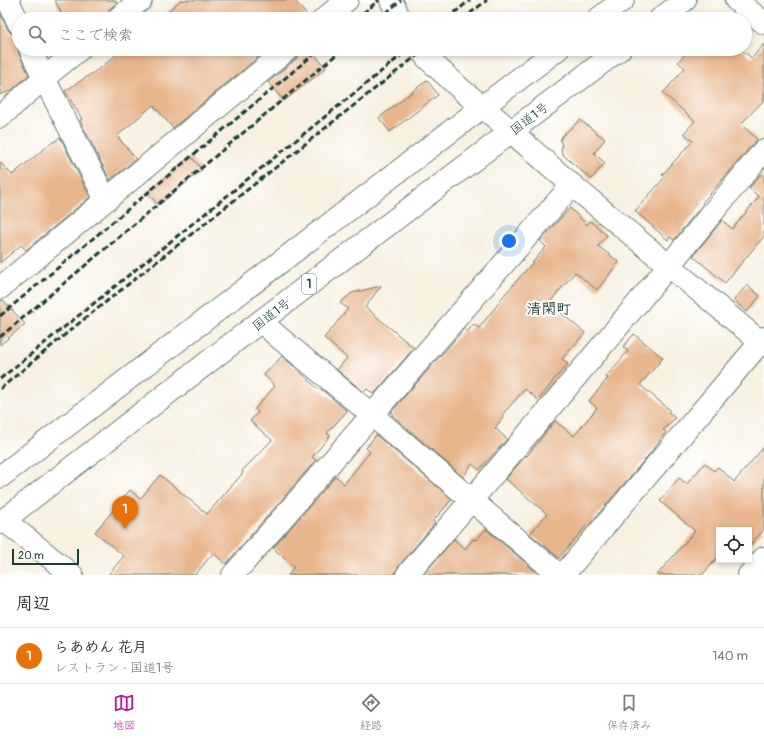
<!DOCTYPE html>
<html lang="ja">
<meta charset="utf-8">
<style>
:root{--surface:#fff;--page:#f7f7f7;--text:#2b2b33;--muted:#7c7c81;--line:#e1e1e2;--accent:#b5179e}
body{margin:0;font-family:Pangolin,"Klee One",sans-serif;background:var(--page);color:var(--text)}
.controls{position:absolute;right:12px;bottom:12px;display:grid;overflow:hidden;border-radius:0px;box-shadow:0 2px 6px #0003}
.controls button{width:36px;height:36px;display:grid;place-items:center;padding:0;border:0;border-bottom:1px solid var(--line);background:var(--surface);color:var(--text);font:20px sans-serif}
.scale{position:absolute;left:12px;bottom:10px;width:67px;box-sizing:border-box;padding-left:4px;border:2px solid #1f3d34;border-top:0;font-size:11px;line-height:14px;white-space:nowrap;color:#1f3d34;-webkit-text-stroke:3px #fff;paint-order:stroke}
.you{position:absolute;left:509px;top:241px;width:14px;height:14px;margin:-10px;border:3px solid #fff;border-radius:50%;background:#1a73e8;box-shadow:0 0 0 6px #1a73e833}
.badge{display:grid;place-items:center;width:26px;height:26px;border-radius:50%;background:var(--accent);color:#fff;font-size:13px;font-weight:700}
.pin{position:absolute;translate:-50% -33px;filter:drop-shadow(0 1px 2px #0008)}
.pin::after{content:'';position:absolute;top:21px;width:14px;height:12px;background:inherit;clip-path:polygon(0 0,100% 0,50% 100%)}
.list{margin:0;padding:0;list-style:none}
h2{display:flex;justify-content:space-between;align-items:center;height:52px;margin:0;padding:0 16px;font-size:17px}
h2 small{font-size:13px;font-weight:400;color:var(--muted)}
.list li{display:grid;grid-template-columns:26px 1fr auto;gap:12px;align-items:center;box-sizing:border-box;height:56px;padding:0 16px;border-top:1px solid var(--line)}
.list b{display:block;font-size:15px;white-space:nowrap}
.list p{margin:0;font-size:13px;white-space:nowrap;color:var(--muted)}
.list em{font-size:13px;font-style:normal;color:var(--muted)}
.icon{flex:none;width:22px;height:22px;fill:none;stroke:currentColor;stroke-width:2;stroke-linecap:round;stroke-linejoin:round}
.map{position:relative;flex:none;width:764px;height:575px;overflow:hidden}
.search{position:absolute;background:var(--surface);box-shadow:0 2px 6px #0003;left:12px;right:12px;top:12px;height:44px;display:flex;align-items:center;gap:10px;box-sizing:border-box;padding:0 14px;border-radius:22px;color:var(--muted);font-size:15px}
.sheet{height:108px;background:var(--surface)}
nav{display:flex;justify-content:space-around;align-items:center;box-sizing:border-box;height:56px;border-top:1px solid var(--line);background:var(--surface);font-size:11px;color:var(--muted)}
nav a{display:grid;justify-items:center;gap:2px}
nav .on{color:var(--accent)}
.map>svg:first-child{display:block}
</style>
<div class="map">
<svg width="764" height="575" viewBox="0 0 764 575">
<rect width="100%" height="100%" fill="#fff"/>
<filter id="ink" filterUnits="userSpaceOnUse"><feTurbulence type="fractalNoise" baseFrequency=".025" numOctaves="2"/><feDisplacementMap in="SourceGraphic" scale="8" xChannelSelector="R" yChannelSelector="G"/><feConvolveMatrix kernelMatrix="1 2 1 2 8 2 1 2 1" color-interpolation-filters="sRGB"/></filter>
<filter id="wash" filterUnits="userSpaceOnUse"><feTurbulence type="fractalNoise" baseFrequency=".012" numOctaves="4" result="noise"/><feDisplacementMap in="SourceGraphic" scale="16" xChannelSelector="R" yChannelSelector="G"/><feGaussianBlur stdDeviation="0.9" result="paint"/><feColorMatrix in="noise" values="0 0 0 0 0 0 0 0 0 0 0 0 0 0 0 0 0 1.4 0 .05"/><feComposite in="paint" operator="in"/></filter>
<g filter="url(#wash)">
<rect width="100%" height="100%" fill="#f7f1e2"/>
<g id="blocks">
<g fill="#e8b68d">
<polygon points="55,0 115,0 117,3 109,9 106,14 105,19 64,19"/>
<polygon points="181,0 294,0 306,14 300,19 159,19"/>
<polygon points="0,13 8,30 12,34 19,36 19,44 18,48 19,54 29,75 12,90 0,95"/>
<polygon points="764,44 764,100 741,124 757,139 730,171 702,203 703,204 674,240 670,237 668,240 635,211 665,177 662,175 693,141 684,133 695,121 663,93 685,68 678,62 690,49 740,49 752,58"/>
<polygon points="123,49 268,49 173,128 153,105 117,136 136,159 110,180 80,120 82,119 65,91 102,67"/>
<polygon points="300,49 310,49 326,68 284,101 268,82 296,59 300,54"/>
<polygon points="427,80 438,95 390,132 379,118"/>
<polygon points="580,120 605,139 594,153 605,163 591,179 563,155 561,150 562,145 560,140 563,135"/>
<polygon points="60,137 90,197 26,250 21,245 0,263 0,162 12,175 54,141 54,142"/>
<polygon points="191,156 202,170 158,205 147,192"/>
<polygon points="761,174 764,176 764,236 725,283 693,256 722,220 732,229 759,197 749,188"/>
<polygon points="570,208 587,225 590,221 607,235 598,246 619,262 597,290 575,272 549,303 585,333 562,359 568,364 552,382 552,383 538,400 525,389 502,415 504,416 495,428 507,439 479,470 472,464 463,477 392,415 393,413 391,412 464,329 467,332 474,324 479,328 501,300 500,300 546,247 540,241"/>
<polygon points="747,285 760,296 747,312 734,300"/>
<polygon points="381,286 365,307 414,348 374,394 367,389 364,392 337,370 347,358 324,338 348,309 340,303 352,293"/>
<polygon points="0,300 3,300 25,324 0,345"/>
<polygon points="634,334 663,358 640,385 670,410 668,412 675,418 663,430 666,432 647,457 588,526 587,525 559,558 530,534 547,514 506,479 526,455 527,456 555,421 574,436 597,408 589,401 608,378 606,377 628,351 623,347"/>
<polygon points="282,356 295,367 320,391 321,389 347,411 327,433 330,436 312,457 316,460 226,564 213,553 195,575 108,575 124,556 95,532 130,490 140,499 160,475 207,514 243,473 242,471 272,440 250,421 258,412 255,409 275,386 264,375"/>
<polygon points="376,435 452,499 433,521 435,523 398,567 395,572 395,575 288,575 294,567 273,548 336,476 344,484 370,452 366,448"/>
<polygon points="764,447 764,529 749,547 749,530 719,530 719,556 702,575 657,575 695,531 660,501 679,478 687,484 705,463 714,471 718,467 734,482"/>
<polygon points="486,529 540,575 423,575 454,539 465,549 473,539 476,540"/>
</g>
</g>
</g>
<g filter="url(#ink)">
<use href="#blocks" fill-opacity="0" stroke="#6b7c71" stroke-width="1"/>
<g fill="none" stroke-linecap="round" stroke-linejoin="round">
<g stroke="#6b7c71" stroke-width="24">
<g id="minor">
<polyline points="8,0 19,24"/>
<polyline points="391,0 400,19"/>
<polyline points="117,19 141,0"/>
<polyline points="324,19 347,0"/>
<polyline points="30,49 44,78 106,200"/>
<polyline points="420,49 427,58 464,92 482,106 572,185 764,345"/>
<polyline points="0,117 44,78 80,49"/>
<polyline points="0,288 288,49"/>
<polyline points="261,321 276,335 372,415 559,575"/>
<polyline points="4,520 72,575"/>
<polyline points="233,575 572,185"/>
<path d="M407 575C528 435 647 293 764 150"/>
<polyline points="563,575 764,338"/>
<polyline points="749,575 764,558"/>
</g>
</g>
<g stroke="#6b7c71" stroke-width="24">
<polyline id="tertiary" points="736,0 764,23"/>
</g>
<g stroke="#6b7c71" stroke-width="24">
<g id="trunk">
<polyline points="598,19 623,0"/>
<polyline points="660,19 685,0"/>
<polyline points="0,477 558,49"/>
<polyline points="0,523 261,321 620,49"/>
</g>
</g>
<use href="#minor" stroke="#fff" stroke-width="22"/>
<use href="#tertiary" stroke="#fff" stroke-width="22"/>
<use href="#trunk" stroke="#fff" stroke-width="22"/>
<g stroke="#1f3d34" stroke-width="3" stroke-dasharray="6 3" stroke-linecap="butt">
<polyline points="356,19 379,0"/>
<polyline points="379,19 401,0"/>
<polyline points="447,19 470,0"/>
<polyline points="463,19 487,0"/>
<polyline points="0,316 320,49"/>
<polyline points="0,337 343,49"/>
<polyline points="0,379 409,49"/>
<polyline points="0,389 73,328 425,49"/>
</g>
</g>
</g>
<g text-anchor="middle" stroke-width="4" stroke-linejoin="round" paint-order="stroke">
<rect fill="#fff" stroke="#627771" stroke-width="1" x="302" y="274" width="14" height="20" rx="3"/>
<g font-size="12" font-weight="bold" fill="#1f3d34">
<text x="309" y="288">1</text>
</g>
<g font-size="13" fill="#1f3d34" stroke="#fff">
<text transform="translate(529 118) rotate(-37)" y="5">国道1号</text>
<text transform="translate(271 314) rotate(-37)" y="5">国道1号</text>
</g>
<g font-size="15" font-weight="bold" fill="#1f3d34" stroke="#fff">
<text x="549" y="314">清閑町</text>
</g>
</g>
</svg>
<div class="controls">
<button><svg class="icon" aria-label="locate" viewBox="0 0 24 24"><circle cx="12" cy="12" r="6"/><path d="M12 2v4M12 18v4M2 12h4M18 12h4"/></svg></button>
</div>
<div class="scale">20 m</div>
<div class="you"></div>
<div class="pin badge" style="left:125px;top:529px;background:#e8710a">1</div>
<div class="search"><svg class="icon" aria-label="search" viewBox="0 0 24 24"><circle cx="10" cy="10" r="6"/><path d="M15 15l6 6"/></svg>ここで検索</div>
</div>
<section class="sheet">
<h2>周辺<small></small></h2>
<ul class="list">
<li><span class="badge" style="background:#e8710a">1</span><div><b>らあめん 花月</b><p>レストラン · 国道1号</p></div><em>140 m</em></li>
</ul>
</section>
<nav>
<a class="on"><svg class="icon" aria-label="map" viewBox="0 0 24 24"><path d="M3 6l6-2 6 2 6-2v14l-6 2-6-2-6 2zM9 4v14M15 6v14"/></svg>地図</a>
<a><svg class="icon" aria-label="directions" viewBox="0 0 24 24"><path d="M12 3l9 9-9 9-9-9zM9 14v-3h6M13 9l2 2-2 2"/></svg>経路</a>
<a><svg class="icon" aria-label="saved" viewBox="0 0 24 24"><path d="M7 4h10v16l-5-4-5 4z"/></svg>保存済み</a>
</nav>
